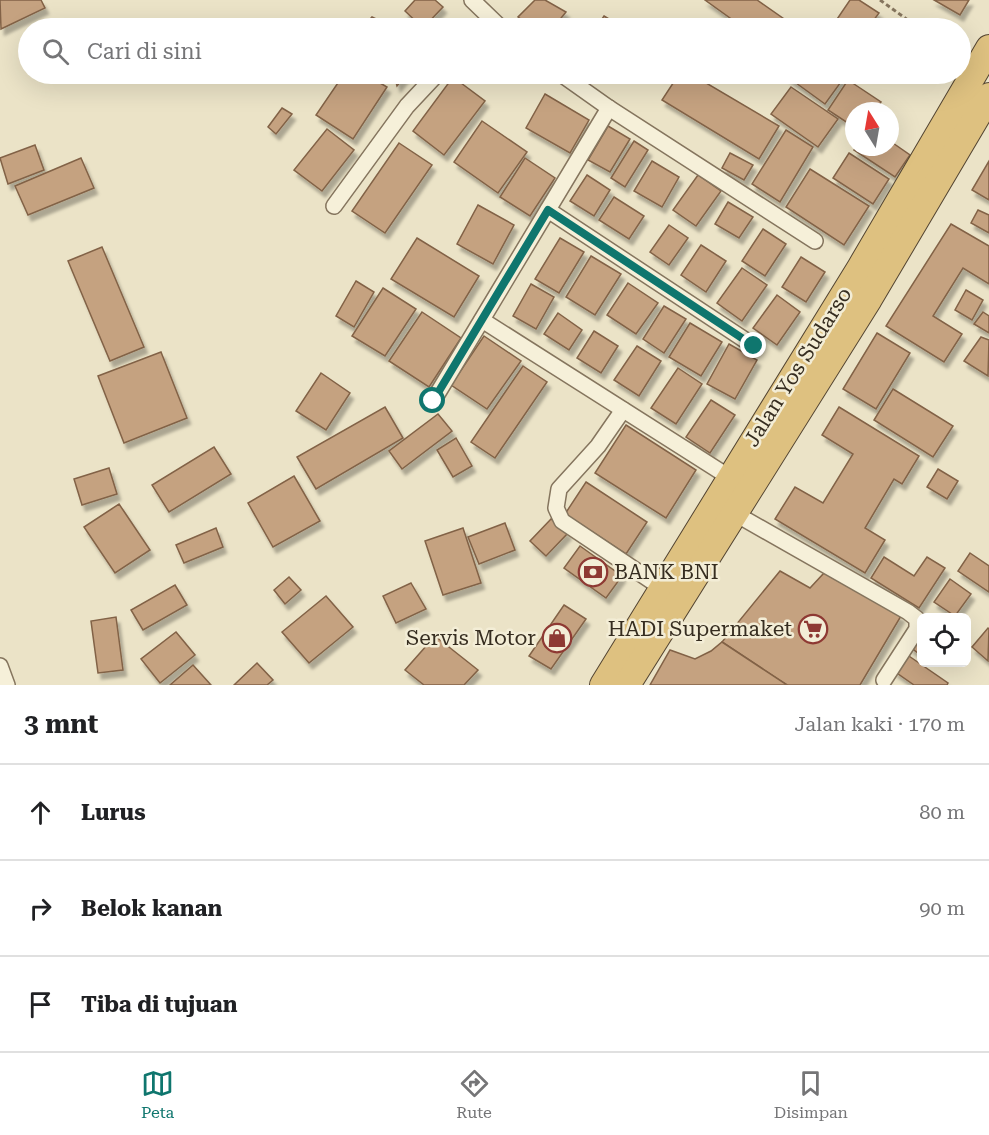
<!DOCTYPE html>
<html lang="id">
<meta charset="utf-8">
<style>
:root{--surface:#fff;--page:#f6f6f6;--text:#202124;--muted:#757577;--line:#e0e0e0;--accent:#0f766e}
body{margin:0;font-family:"Roboto Serif",serif;background:var(--page);color:var(--text)}
.controls{position:absolute;right:18px;bottom:18px;display:grid;overflow:hidden;border-radius:9px;box-shadow:0 6px 24px #0002}
.controls button{width:54px;height:54px;display:grid;place-items:center;padding:0;border:0;border-bottom:2px solid var(--line);background:var(--surface);color:var(--text);font:30px sans-serif}
.compass{position:absolute;left:845px;top:102px;width:54px;height:54px;border-radius:50%;background:var(--surface);box-shadow:0 6px 24px #0002;rotate:349deg}
.stop{position:absolute;width:18px;height:18px;margin:-14px;border:4px solid #0f766e;border-radius:50%;background:#fff}
.stop.end{background:#0f766e;border-color:#fff;box-shadow:0 2px 6px #0008}
.list{margin:0;padding:0;list-style:none}
h2{display:flex;justify-content:space-between;align-items:center;height:78px;margin:0;padding:0 24px;font-size:26px}
h2 small{font-size:20px;font-weight:400;color:var(--muted)}
.list li{display:grid;grid-template-columns:39px 1fr auto;gap:18px;align-items:center;box-sizing:border-box;height:96px;padding:0 24px;border-top:2px solid var(--line)}
.list b{display:block;font-size:22px;white-space:nowrap}
.list em{font-size:20px;font-style:normal;color:var(--muted)}
.icon{flex:none;width:33px;height:33px;fill:none;stroke:currentColor;stroke-width:2;stroke-linecap:round;stroke-linejoin:round}
.map{position:relative;flex:none;width:989px;height:685px;overflow:hidden}
.search{position:absolute;background:var(--surface);box-shadow:0 6px 24px #0002;left:18px;right:18px;top:18px;height:66px;display:flex;align-items:center;gap:15px;box-sizing:border-box;padding:0 21px;border-radius:33px;color:var(--muted);font-size:22px}
.sheet{height:366px;background:var(--surface)}
nav{display:flex;justify-content:space-around;align-items:center;box-sizing:border-box;height:84px;border-top:2px solid var(--line);background:var(--surface);font-size:16px;color:var(--muted)}
nav a{display:grid;justify-items:center;gap:3px}
nav .on{color:var(--accent)}
.map>svg:first-child{display:block}
</style>
<div class="map">
<svg width="989" height="685" viewBox="0 0 989 685">
<defs>
<filter id="shadow"><feDropShadow dx="3.5" dy="6" stdDeviation="1.5" flood-color="#0004"/></filter>
</defs>
<rect width="100%" height="100%" fill="#ebe3c7"/>
<g fill="#c5a280" stroke="#826246" stroke-width="1.5" filter="url(#shadow)">
<polygon points="0,0 41,0 45,8 1,29"/>
<polygon points="415,0 435,0 443,7 423,28 405,11"/>
<polygon points="535,0 545,0 566,12 553,28 534,28 518,17"/>
<polygon points="705,0 757,0 797,28 744,28"/>
<polygon points="850,0 859,0 879,13 868,28 831,28"/>
<polygon points="934,0 969,0 960,15"/>
<polygon points="604,16 624,28 596,28"/>
<polygon points="372,17 395,28 362,28"/>
<polygon points="344,74 365,74 387,87 353,139 316,115"/>
<polygon points="394,74 407,74 397,86"/>
<polygon points="679,74 691,74 779,126 759,159 662,100"/>
<polygon points="786,74 843,74 846,75 825,104 785,75"/>
<polygon points="453,77 485,101 444,155 413,131"/>
<polygon points="848,80 881,102 875,111 854,111 854,127 828,110"/>
<polygon points="791,87 838,119 818,147 771,114"/>
<polygon points="545,94 589,120 570,153 526,128"/>
<polygon points="282,108 292,114 276,134 268,127"/>
<polygon points="482,121 527,152 498,193 454,162"/>
<polygon points="608,126 630,139 610,172 588,160"/>
<polygon points="327,129 354,150 322,191 294,170"/>
<polygon points="786,130 813,147 780,202 752,184"/>
<polygon points="634,141 648,150 625,187 611,178"/>
<polygon points="890,141 910,155 895,177 854,150 856,147 890,147"/>
<polygon points="399,143 432,165 385,233 352,211"/>
<polygon points="35,145 44,170 8,184 0,158"/>
<polygon points="730,153 753,165 744,180 722,168"/>
<polygon points="849,153 889,179 873,204 833,178"/>
<polygon points="81,158 94,188 28,215 15,186"/>
<polygon points="525,158 555,178 530,216 500,197"/>
<polygon points="652,161 679,177 662,207 634,191"/>
<polygon points="989,161 989,200 972,190"/>
<polygon points="810,169 869,206 844,245 786,207"/>
<polygon points="587,175 610,190 594,216 570,201"/>
<polygon points="698,175 721,191 696,226 673,210"/>
<polygon points="614,197 644,216 629,239 599,220"/>
<polygon points="728,202 753,217 739,238 715,224"/>
<polygon points="478,205 514,225 493,264 457,244"/>
<polygon points="978,210 989,215 989,233 971,223"/>
<polygon points="951,224 989,246 989,284 963,268 933,316 962,334 944,362 886,326"/>
<polygon points="669,225 688,238 669,265 650,252"/>
<polygon points="763,229 786,244 765,276 742,261"/>
<polygon points="417,238 479,276 454,317 391,279"/>
<polygon points="560,238 584,252 559,293 535,279"/>
<polygon points="701,245 726,261 706,292 681,275"/>
<polygon points="102,247 144,347 110,361 68,261"/>
<polygon points="591,256 621,274 595,315 566,297"/>
<polygon points="801,257 825,272 806,302 782,287"/>
<polygon points="742,268 767,285 742,321 717,303"/>
<polygon points="356,281 374,292 354,327 336,316"/>
<polygon points="628,283 658,303 636,334 607,315"/>
<polygon points="531,284 554,297 536,329 513,316"/>
<polygon points="383,288 416,309 385,356 352,336"/>
<polygon points="966,290 983,300 972,320 955,310"/>
<polygon points="777,295 800,312 777,345 753,328"/>
<polygon points="664,306 686,319 664,353 643,339"/>
<polygon points="422,312 461,338 429,387 389,361"/>
<polygon points="983,312 989,316 989,333 974,324"/>
<polygon points="558,313 582,330 569,350 544,334"/>
<polygon points="690,323 722,342 701,376 669,357"/>
<polygon points="594,331 618,346 601,373 577,358"/>
<polygon points="877,333 910,353 876,409 843,389"/>
<polygon points="484,336 521,361 487,409 451,385"/>
<polygon points="981,337 989,340 988,376 964,361"/>
<polygon points="729,344 757,360 735,399 707,384"/>
<polygon points="637,346 661,361 639,396 614,380"/>
<polygon points="161,352 187,418 124,443 98,376"/>
<polygon points="523,366 547,382 495,458 471,442"/>
<polygon points="678,368 702,384 676,424 651,408"/>
<polygon points="321,373 350,393 326,430 296,411"/>
<polygon points="893,389 953,426 933,457 874,420"/>
<polygon points="711,400 735,415 710,453 686,437"/>
<polygon points="385,407 403,438 316,489 297,457"/>
<polygon points="839,407 919,456 902,484 894,479 865,528 885,540 865,573 775,519 795,487 823,503 853,454 822,435"/>
<polygon points="438,414 452,431 402,469 389,451"/>
<polygon points="626,425 696,470 666,518 595,473"/>
<polygon points="456,438 472,466 453,477 437,450"/>
<polygon points="214,447 231,474 169,512 152,485"/>
<polygon points="109,468 117,494 82,505 74,479"/>
<polygon points="938,469 958,481 947,499 927,487"/>
<polygon points="294,476 320,521 273,547 248,503"/>
<polygon points="586,482 647,522 626,554 565,514"/>
<polygon points="119,504 150,550 115,573 84,527"/>
<polygon points="551,519 568,533 546,556 530,541"/>
<polygon points="505,523 515,550 479,564 468,537"/>
<polygon points="216,528 223,547 184,563 176,545"/>
<polygon points="463,528 481,583 443,595 425,541"/>
<polygon points="580,546 622,576 606,598 564,568"/>
<polygon points="970,553 989,566 989,592 958,571"/>
<polygon points="884,557 914,576 927,557 945,568 919,608 871,578"/>
<polygon points="780,571 810,588 824,573 901,616 860,685 787,685 722,642"/>
<polygon points="289,577 301,590 285,604 274,590"/>
<polygon points="950,579 971,594 955,616 934,602"/>
<polygon points="411,583 426,609 396,623 383,596"/>
<polygon points="175,585 187,605 143,630 131,610"/>
<polygon points="326,596 353,627 309,663 282,632"/>
<polygon points="564,605 586,619 551,669 529,656"/>
<polygon points="116,617 123,670 98,673 91,621"/>
<polygon points="988,628 989,629 988,661 972,647"/>
<polygon points="922,631 922,656 910,647"/>
<polygon points="176,632 195,655 160,683 141,659"/>
<polygon points="435,636 478,670 464,685 424,685 405,670"/>
<polygon points="722,642 787,685 650,685 670,650 695,659 711,651"/>
<polygon points="906,654 948,683 947,685 914,685 894,671"/>
<polygon points="257,663 273,680 267,685 234,685"/>
<polygon points="193,665 211,685 170,685"/>
</g>
<g fill="none" stroke-linecap="round" stroke-linejoin="round">
<g stroke="#85755e" stroke-width="18">
<g id="minor">
<polyline points="472,0 501,28"/>
<polyline points="561,74 609,108 815,241"/>
<polyline points="334,206 407,106 437,74"/>
<polyline points="548,210 754,346"/>
<polyline points="482,320 729,477"/>
<polyline points="433,401 609,108"/>
<polyline points="623,410 598,446 559,489 556,508 562,521 662,588"/>
<polyline points="734,513 908,612 917,619 917,629 884,680"/>
<polyline points="0,666 7,685"/>
</g>
</g>
<g stroke="#534431" stroke-width="28">
<g id="trunk">
<polyline points="603,685 860,268 989,48"/>
<polyline points="627,685 869,299 989,96"/>
</g>
</g>
<polyline stroke="#85755e" stroke-width="3" stroke-dasharray="4.5 3" stroke-linecap="butt" points="880,0 919,28"/>
<use href="#minor" stroke="#f6f0d9" stroke-width="15"/>
<use href="#trunk" stroke="#dec180" stroke-width="26"/>
</g>
<g fill="none" stroke-linecap="round" stroke-linejoin="round">
<polyline stroke="#0f766e" stroke-width="8" points="433,401 548,210 754,346"/>
</g>
<defs>
<g id="bank-ring" transform="scale(1.5)"><circle r="9.5" fill="#f3edd6" stroke="#8e3933" stroke-width="1.5"/><path d="M-6-4H6V4H-6ZM0-2.3a2.3 2.3 0 1 0 0 4.6a2.3 2.3 0 1 0 0-4.6Z" fill="#8e3933"/></g>
<g id="supermarket-ring" transform="scale(1.5)"><circle r="9.5" fill="#f3edd6" stroke="#8e3933" stroke-width="1.5"/><path d="M-6-5.5h2.5l.6 2H6L4.5 2H-2.5L-4.4-4H-6ZM-1.5 3.2a1.3 1.3 0 1 0 .1 0ZM3 3.2a1.3 1.3 0 1 0 .1 0Z" fill="#8e3933"/></g>
<g id="shop-ring" transform="scale(1.5)"><circle r="9.5" fill="#f3edd6" stroke="#8e3933" stroke-width="1.5"/><path d="M-5-2.5h2.3a2.7 3.5 0 0 1 5.4 0H5L5.5 6h-11ZM-1.5-2.5h3a1.5 2.3 0 0 0-3 0Z" fill="#8e3933"/></g>
</defs>
<g fill-rule="evenodd">
<use href="#bank-ring" x="593" y="572"/>
<use href="#supermarket-ring" x="813" y="629"/>
<use href="#shop-ring" x="557" y="638"/>
</g>
<g text-anchor="middle" stroke-width="5" stroke-linejoin="round" paint-order="stroke">
<g font-size="21" fill="#362d20" stroke="#f3edd6">
<text transform="translate(798 367) rotate(-58)" y="7">Jalan Yos Sudarso</text>
</g>
<g font-size="21" fill="#362d20" stroke="#f3edd6" text-anchor="end">
<text x="614" y="579" text-anchor="start">BANK BNI</text>
<text x="792" y="636">HADI Supermaket</text>
<text x="536" y="645">Servis Motor</text>
</g>
</g>
</svg>
<div class="controls">
<button><svg class="icon" aria-label="locate" viewBox="0 0 24 24"><circle cx="12" cy="12" r="6"/><path d="M12 2v4M12 18v4M2 12h4M18 12h4"/></svg></button>
</div>
<svg class="compass" viewBox="-18 -18 36 36"><path d="M0-13l5 13h-10z" fill="#e53935"/><path d="M0 13l5-13h-10z" fill="#757577"/></svg>
<div class="stop" style="left:433px;top:401px"></div>
<div class="stop end" style="left:754px;top:346px"></div>
<div class="search"><svg class="icon" aria-label="search" viewBox="0 0 24 24"><circle cx="10" cy="10" r="6"/><path d="M15 15l6 6"/></svg>Cari di sini</div>
</div>
<section class="sheet">
<h2>3 mnt<small>Jalan kaki · 170 m</small></h2>
<ul class="list">
<li><svg class="icon" aria-label="ahead" viewBox="0 0 24 24"><path d="M12 20V5M6 11l6-6 6 6"/></svg><div><b>Lurus</b></div><em>80 m</em></li>
<li><svg class="icon" aria-label="right" viewBox="0 0 24 24"><path d="M7 20v-9h11M14 6l5 5-5 5"/></svg><div><b>Belok kanan</b></div><em>90 m</em></li>
<li><svg class="icon" aria-label="arrive" viewBox="0 0 24 24"><path d="M6 21V4h12l-3 4 3 4H6"/></svg><div><b>Tiba di tujuan</b></div></li>
</ul>
</section>
<nav>
<a class="on"><svg class="icon" aria-label="map" viewBox="0 0 24 24"><path d="M3 6l6-2 6 2 6-2v14l-6 2-6-2-6 2zM9 4v14M15 6v14"/></svg>Peta</a>
<a><svg class="icon" aria-label="directions" viewBox="0 0 24 24"><path d="M12 3l9 9-9 9-9-9zM9 14v-3h6M13 9l2 2-2 2"/></svg>Rute</a>
<a><svg class="icon" aria-label="saved" viewBox="0 0 24 24"><path d="M7 4h10v16l-5-4-5 4z"/></svg>Disimpan</a>
</nav>
